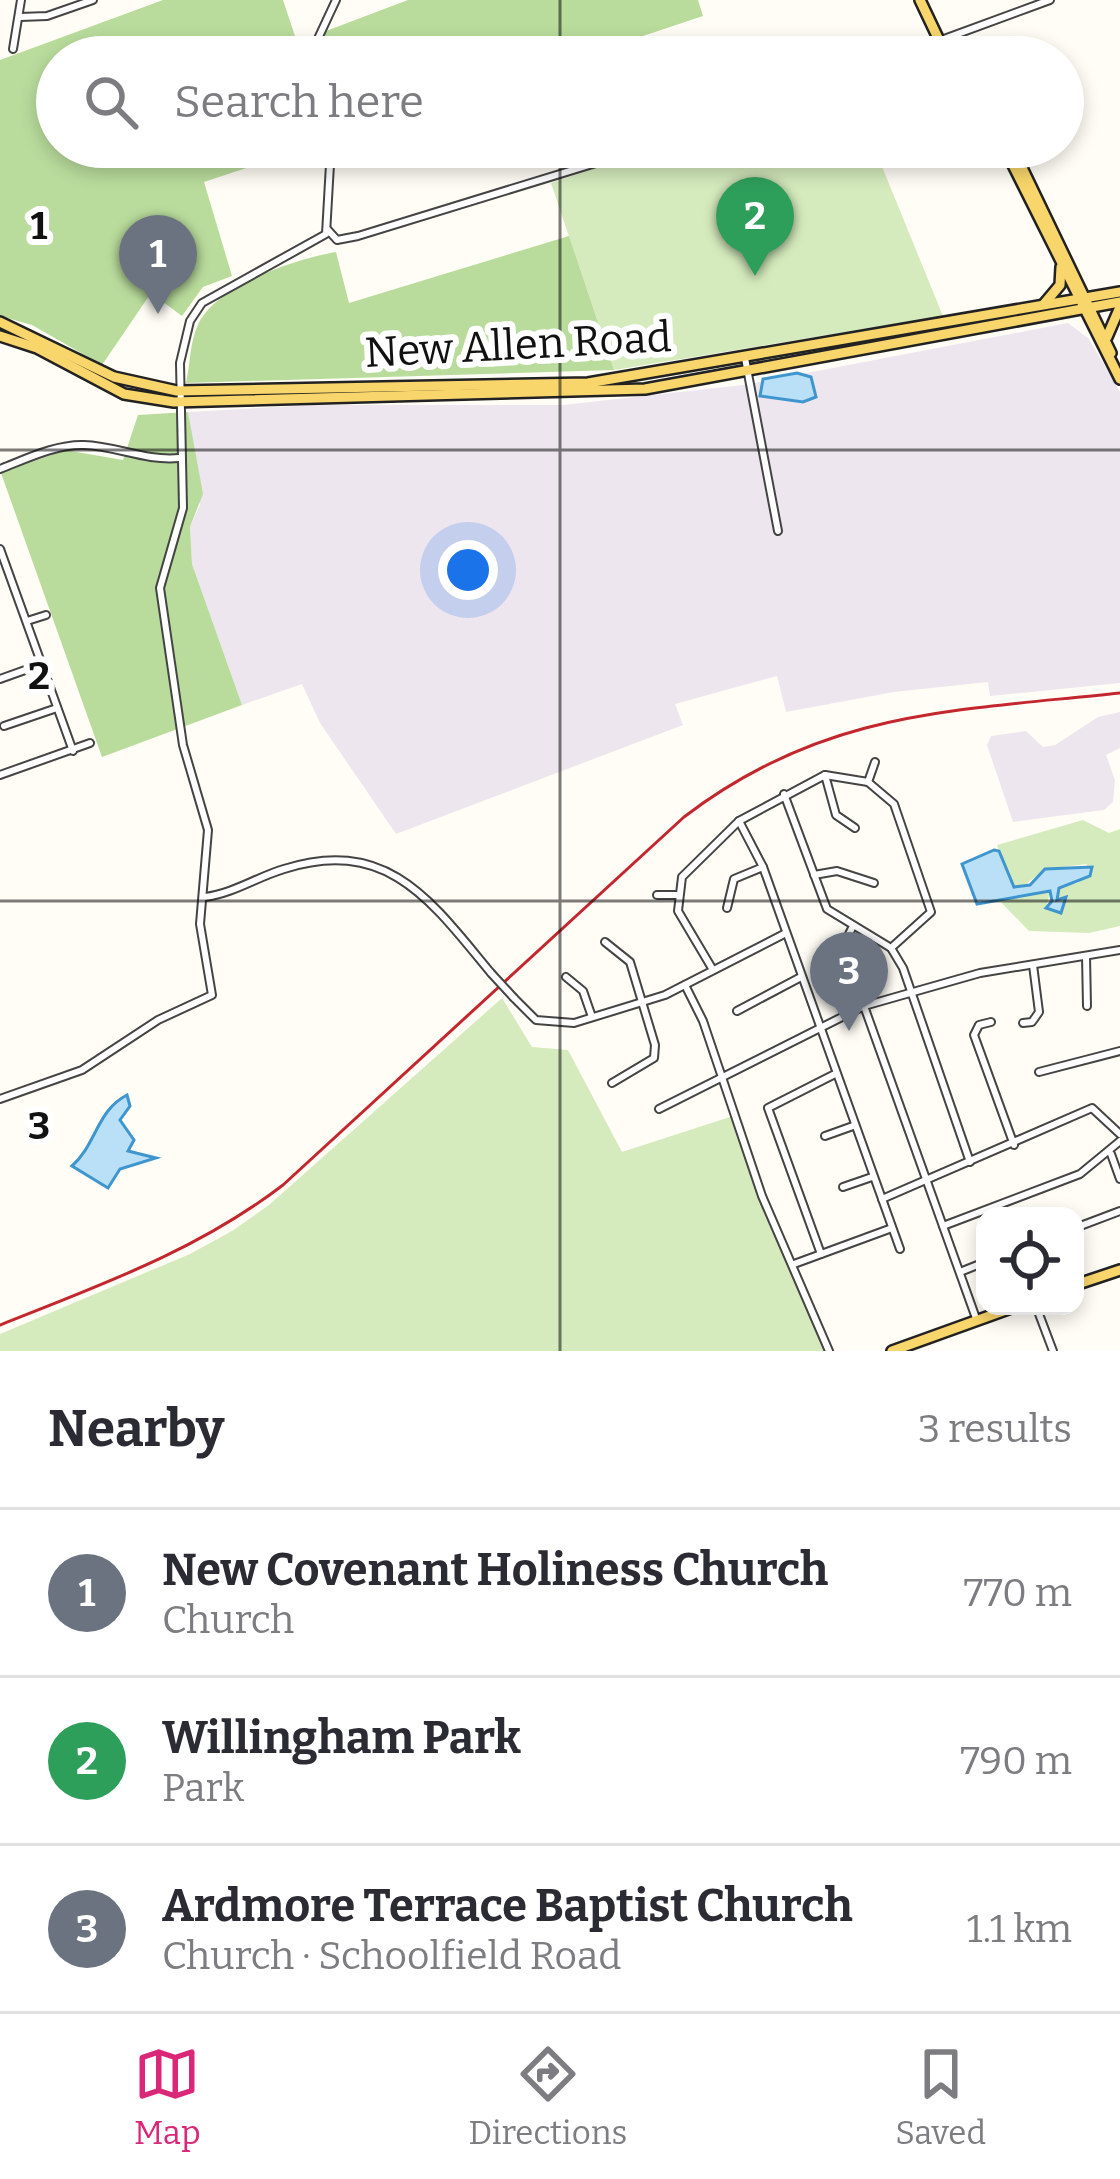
<!DOCTYPE html>
<meta charset="utf-8">
<style>
:root{--surface:#fff;--page:#f7f7f7;--text:#2b2b33;--muted:#7c7c81;--line:#e1e1e2;--accent:#db2777}
body{margin:0;font-family:Bitter,serif;background:var(--page);color:var(--text)}
.controls{position:absolute;right:36px;bottom:36px;display:grid;overflow:hidden;border-radius:24px;box-shadow:0 6px 18px #0003}
.controls button{width:108px;height:108px;display:grid;place-items:center;padding:0;border:0;border-bottom:3px solid var(--line);background:var(--surface);color:var(--text);font:60px sans-serif}
.you{position:absolute;left:468px;top:570px;width:42px;height:42px;margin:-30px;border:9px solid #fff;border-radius:50%;background:#1a73e8;box-shadow:0 0 0 18px #1a73e833}
.badge{display:grid;place-items:center;width:78px;height:78px;border-radius:50%;background:var(--accent);color:#fff;font-size:39px;font-weight:700}
.pin{position:absolute;translate:-50% -99px;filter:drop-shadow(0 3px 6px #0008)}
.pin::after{content:'';position:absolute;top:63px;width:42px;height:36px;background:inherit;clip-path:polygon(0 0,100% 0,50% 100%)}
.list{margin:0;padding:0;list-style:none}
h2{display:flex;justify-content:space-between;align-items:center;height:156px;margin:0;padding:0 48px;font-size:51px}
h2 small{font-size:39px;font-weight:400;color:var(--muted)}
.list li{display:grid;grid-template-columns:78px 1fr auto;gap:36px;align-items:center;box-sizing:border-box;height:168px;padding:0 48px;border-top:3px solid var(--line)}
.list b{display:block;font-size:45px;white-space:nowrap}
.list p{margin:0;font-size:39px;white-space:nowrap;color:var(--muted)}
.list em{font-size:39px;font-style:normal;color:var(--muted)}
.icon{flex:none;width:66px;height:66px;fill:none;stroke:currentColor;stroke-width:2;stroke-linecap:round;stroke-linejoin:round}
.map{position:relative;flex:none;width:1120px;height:1351px;overflow:hidden}
.search{position:absolute;background:var(--surface);box-shadow:0 6px 18px #0003;left:36px;right:36px;top:36px;height:132px;display:flex;align-items:center;gap:30px;box-sizing:border-box;padding:0 42px;border-radius:66px;color:var(--muted);font-size:45px}
.sheet{height:660px;background:var(--surface)}
nav{display:flex;justify-content:space-around;align-items:center;box-sizing:border-box;height:168px;border-top:3px solid var(--line);background:var(--surface);font-size:33px;color:var(--muted)}
nav a{display:grid;justify-items:center;gap:6px}
nav .on{color:var(--accent)}
.map>svg:first-child{display:block}
</style>
<div class="map">
<svg width="1120" height="1351" viewBox="0 0 1120 1351">
<rect width="100%" height="100%" fill="#fffdf5"/>
<g fill="#eee6ef">
<polygon points="1068,323 1089,339 1120,392 1120,683 990,696 988,682 894,692 786,712 777,676 675,704 683,725 396,834 320,723 302,684 242,705 192,564 190,527 200,505 188,412 312,405 563,405 743,385"/>
<polygon points="1120,712 1120,748 1106,755 1115,780 1113,802 1104,810 1013,822 987,745 991,736 1026,731 1043,747 1055,745 1098,717"/>
</g>
<g fill="#d5ebbd">
<polygon points="657,147 874,147 943,316 614,370 551,183"/>
<polygon points="1083,820 1109,833 1120,829 1120,926 1089,933 1029,931 997,898 1050,891 1046,908 1064,898 1056,900 1058,888 1078,883 1087,864 1045,869 1021,888 1014,887 997,845"/>
<polygon points="502,998 532,1047 568,1050 622,1152 733,1116 826,1351 0,1351 0,1334 190,1254 232,1231 269,1205"/>
</g>
<g fill="#b9dc9c">
<polygon points="163,0 283,0 297,42 408,0 698,0 703,16 580,57 57,57 57,147 309,147 204,182 232,276 203,287 182,316 151,293 102,365 32,325 0,316 0,60"/>
<path d="M569 236 614 370 186 383C190 365 190 343 197 327 214 285 296 259 336 252L349 303Z"/>
<polygon points="188,412 203,494 190,527 192,564 242,705 102,757 1,473 65,450 123,460 138,415"/>
</g>
<g fill="#b9e0f7" stroke="#3f96cf" stroke-width="3">
<polygon points="797,373 811,377 816,397 803,402 760,396 763,379"/>
<polygon points="994,850 999,851 1014,887 1030,885 1045,869 1092,867 1090,876 1059,888 1057,900 1066,897 1061,913 1046,908 1052,901 1050,891 977,904 962,864"/>
<path d="M127 1095 130 1106 120 1120 134 1140 128 1151 156 1158 120 1169 108 1188 72 1166C96 1145 97 1110 127 1095Z"/>
</g>
<g fill="none" stroke-linecap="round" stroke-linejoin="round">
<g stroke="#444" stroke-width="10">
<g id="minor">
<polyline points="20,17 47,16 93,0"/>
<polyline points="13,49 21,0"/>
<polyline points="317,57 315,45 336,0"/>
<polyline points="895,57 1050,0"/>
<polyline points="328,230 337,240 358,236 648,147"/>
<polyline points="745,358 778,531"/>
<path d="M0 469C26 459 56 444 84 445 117 446 144 461 179 458"/>
<polyline points="0,549 73,751"/>
<polyline points="27,621 46,615"/>
<polyline points="0,679 42,664"/>
<polyline points="4,726 57,708"/>
<polyline points="0,775 90,743"/>
<polyline points="825,775 836,815 855,828"/>
<polyline points="868,782 875,762"/>
<polyline points="784,794 827,909 891,948 903,968 970,1162"/>
<polyline points="739,821 763,867 900,1249"/>
<polyline points="814,875 837,871 874,883"/>
<polyline points="657,895 676,895"/>
<path d="M205 897C234 893 257 877 284 869 388 836 432 902 491 973"/>
<polyline points="727,908 734,879 763,867"/>
<polyline points="605,942 630,962 655,1045 654,1058 612,1083"/>
<polyline points="841,950 852,928"/>
<polyline points="1086,956 1087,1006"/>
<polyline points="713,970 678,911 682,877 739,821 825,775 868,782 894,804 931,912 891,948"/>
<polyline points="566,977 583,991 592,1017"/>
<polyline points="685,985 703,1021 762,1196 829,1351"/>
<polyline points="514,998 536,1020 574,1023 665,995 786,933"/>
<polyline points="864,1006 977,1321"/>
<polyline points="737,1011 801,977"/>
<polyline points="991,1022 979,1025 974,1035 1014,1145"/>
<polyline points="1023,1023 1032,1022 1039,1012 1033,965"/>
<polyline points="1039,1072 1120,1051"/>
<polyline points="0,1099 82,1070 158,1020 212,995 200,924 208,830 183,745 160,588 183,508 180,363 190,321 202,303 326,234 331,147"/>
<polyline points="659,1109 864,1006 980,973 1120,950"/>
<polyline points="825,1136 853,1126"/>
<polyline points="1111,1154 1120,1179"/>
<polyline points="843,1187 872,1177"/>
<polyline points="882,1199 1092,1108 1120,1134"/>
<polyline points="943,1226 1080,1174 1120,1141"/>
<polyline points="1075,1228 1120,1211"/>
<polyline points="821,1254 768,1108 833,1075"/>
<polyline points="794,1264 892,1228"/>
<polyline points="960,1272 985,1262"/>
<polyline points="1036,1306 1053,1351"/>
</g>
</g>
<g stroke="#222" stroke-width="14">
<g id="major">
<polyline points="920,0 947,57"/>
<polyline points="1004,147 1120,379"/>
<polyline points="1012,147 1111,353"/>
<polyline points="1044,304 1060,285 1061,267"/>
<polyline points="0,322 114,377 177,391 588,383 1120,292"/>
<polyline points="0,336 37,348 124,394 174,402 645,389 1120,302"/>
<polyline points="1107,337 1120,307"/>
<polyline points="1075,1285 1120,1270"/>
<polyline points="892,1351 1017,1306"/>
</g>
</g>
<use href="#minor" stroke="#fff" stroke-width="6"/>
<use href="#major" stroke="#f9d66b" stroke-width="9"/>
<path stroke="#c4262e" stroke-width="3" d="M0 1325C100 1285 197 1251 283 1185L684 817C824 710 953 711 1120 693"/>
<g stroke="#444" stroke-width="10" stroke-linecap="butt">
<polyline id="minor-bridge" points="491,973 514,998"/>
</g>
<use href="#minor-bridge" stroke="#fff" stroke-width="6"/>
</g>
<path fill="none" stroke="#111" stroke-width="3" stroke-opacity="0.55" d="M560 0V57M560 147V1351M0 450H1120M0 901H1120"/>
<g text-anchor="middle" stroke-width="12" stroke-linejoin="round" paint-order="stroke">
<g font-size="42" fill="#111" stroke="#fff">
<text transform="translate(518 344) rotate(-3)" y="15">New Allen Road</text>
</g>
</g>
<g font-size="39" text-anchor="middle" font-weight="bold" fill="#111" stroke="#fff" stroke-width="12" stroke-linejoin="round" paint-order="stroke">
<text x="39" y="239">1</text>
<text x="39" y="689">2</text>
<text x="39" y="1139">3</text>
</g>
</svg>
<div class="controls">
<button><svg class="icon" aria-label="locate" viewBox="0 0 24 24"><circle cx="12" cy="12" r="6"/><path d="M12 2v4M12 18v4M2 12h4M18 12h4"/></svg></button>
</div>
<div class="you"></div>
<div class="pin badge" style="left:158px;top:314px;background:#6b7280">1</div>
<div class="pin badge" style="left:755px;top:276px;background:#2e9e5b">2</div>
<div class="pin badge" style="left:849px;top:1031px;background:#6b7280">3</div>
<div class="search"><svg class="icon" aria-label="search" viewBox="0 0 24 24"><circle cx="10" cy="10" r="6"/><path d="M15 15l6 6"/></svg>Search here</div>
</div>
<section class="sheet">
<h2>Nearby<small>3 results</small></h2>
<ul class="list">
<li><span class="badge" style="background:#6b7280">1</span><div><b>New Covenant Holiness Church</b><p>Church</p></div><em>770 m</em></li>
<li><span class="badge" style="background:#2e9e5b">2</span><div><b>Willingham Park</b><p>Park</p></div><em>790 m</em></li>
<li><span class="badge" style="background:#6b7280">3</span><div><b>Ardmore Terrace Baptist Church</b><p>Church · Schoolfield Road</p></div><em>1.1 km</em></li>
</ul>
</section>
<nav>
<a class="on"><svg class="icon" aria-label="map" viewBox="0 0 24 24"><path d="M3 6l6-2 6 2 6-2v14l-6 2-6-2-6 2zM9 4v14M15 6v14"/></svg>Map</a>
<a><svg class="icon" aria-label="directions" viewBox="0 0 24 24"><path d="M12 3l9 9-9 9-9-9zM9 14v-3h6M13 9l2 2-2 2"/></svg>Directions</a>
<a><svg class="icon" aria-label="saved" viewBox="0 0 24 24"><path d="M7 4h10v16l-5-4-5 4z"/></svg>Saved</a>
</nav>
